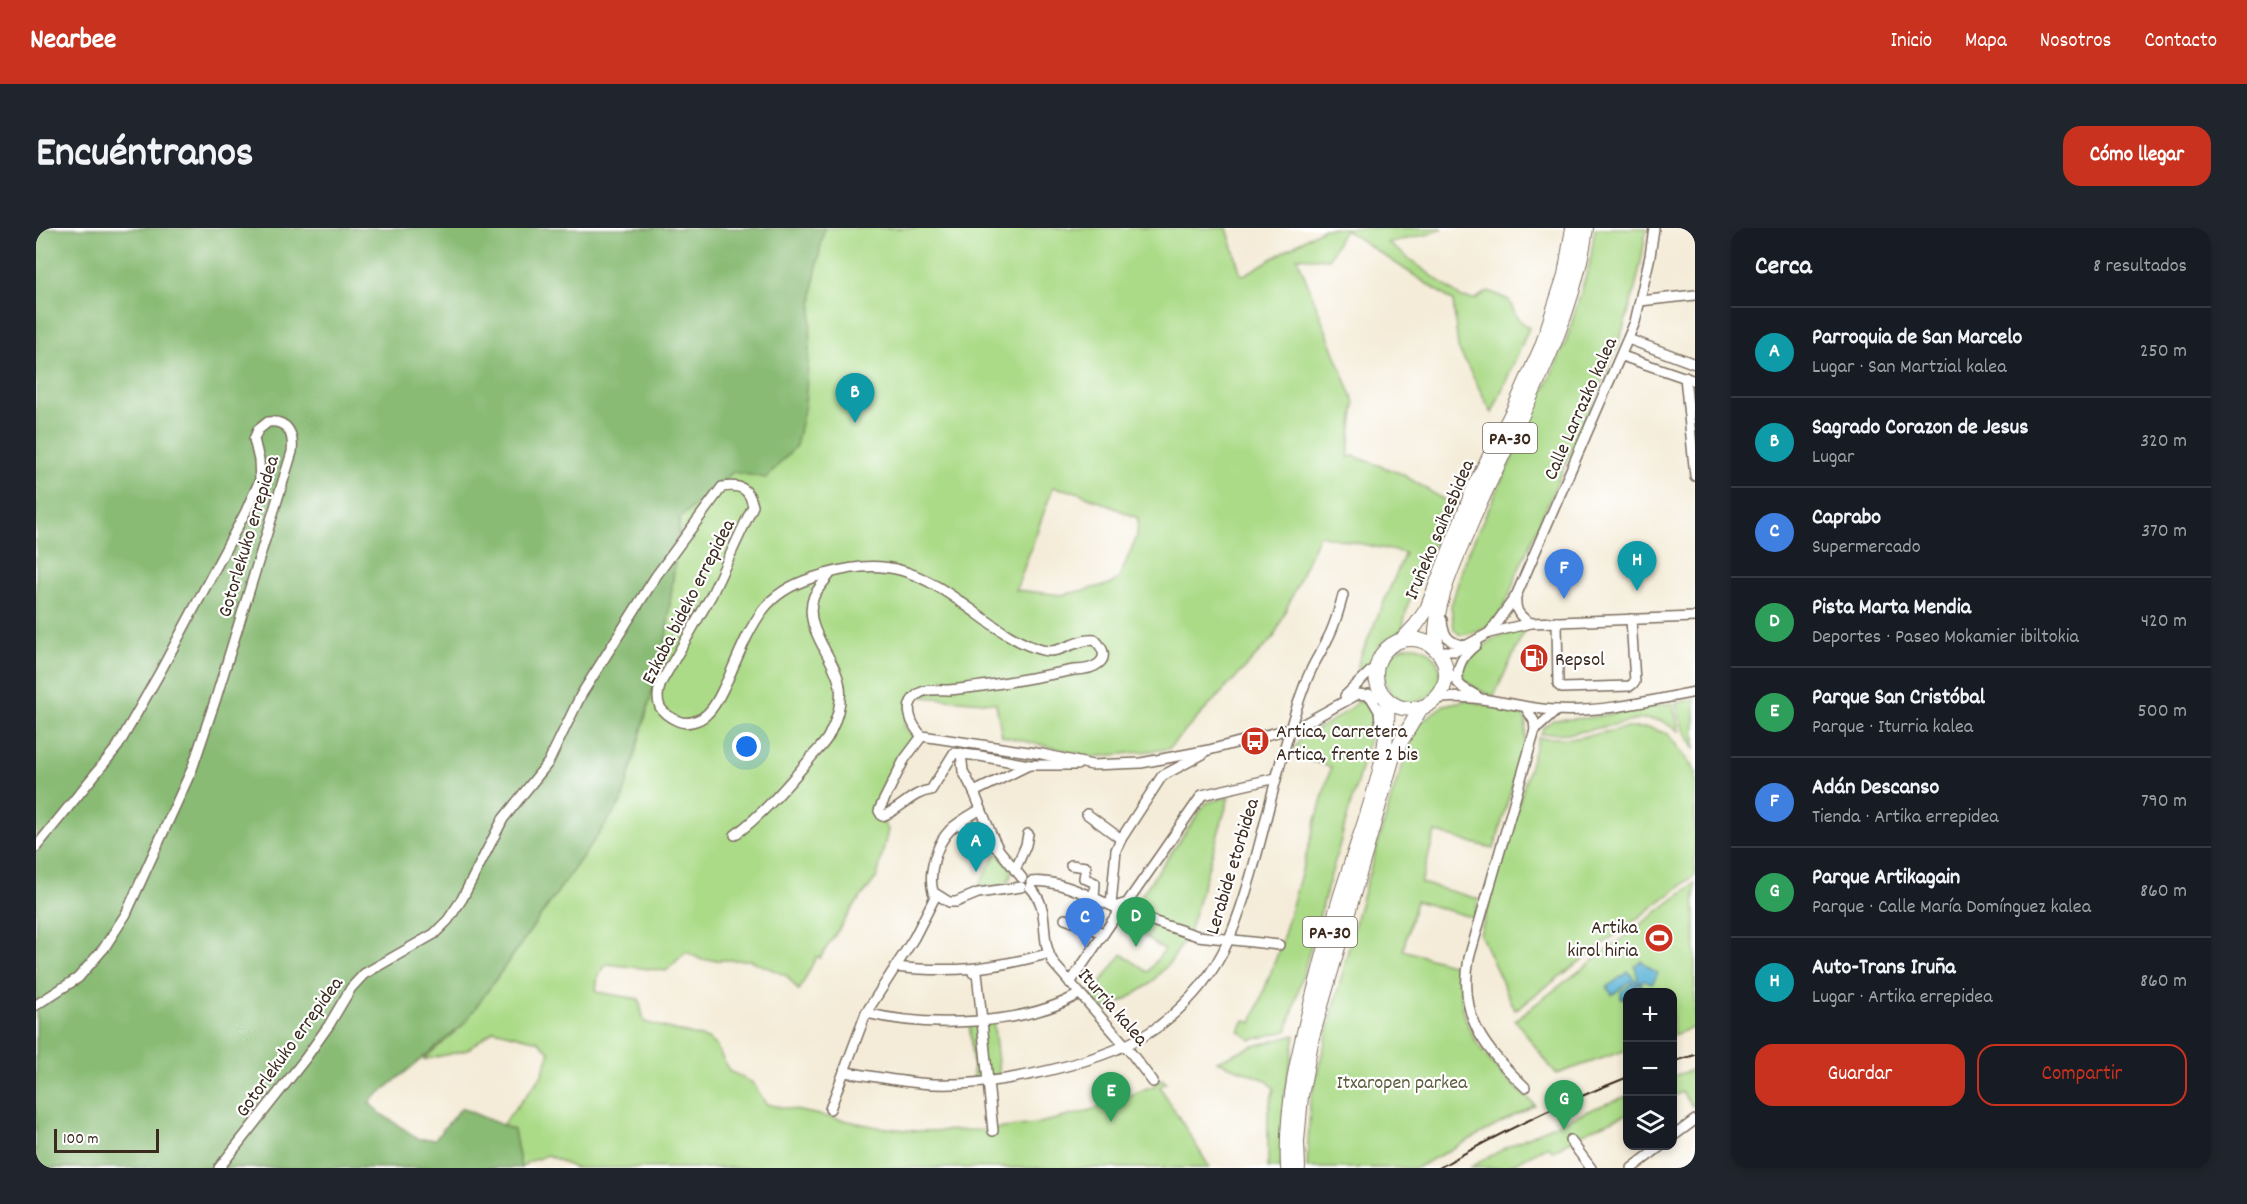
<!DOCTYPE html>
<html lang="es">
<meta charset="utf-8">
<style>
:root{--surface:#171b24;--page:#20242c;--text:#f1f3f6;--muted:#9ea1a6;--line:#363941;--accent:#c8321e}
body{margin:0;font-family:Dekko,sans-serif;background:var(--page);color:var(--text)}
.controls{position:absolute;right:18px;bottom:18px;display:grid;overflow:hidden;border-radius:12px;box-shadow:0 3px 9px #0003}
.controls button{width:54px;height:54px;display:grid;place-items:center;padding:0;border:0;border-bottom:2px solid var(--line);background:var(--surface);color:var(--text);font:30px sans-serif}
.scale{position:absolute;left:18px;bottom:15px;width:105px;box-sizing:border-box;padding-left:6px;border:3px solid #3b2a1e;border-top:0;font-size:16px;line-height:21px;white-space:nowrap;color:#3b2a1e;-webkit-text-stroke:4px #fff;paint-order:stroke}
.you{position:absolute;left:711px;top:519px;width:21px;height:21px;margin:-15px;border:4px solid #fff;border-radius:50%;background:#1a73e8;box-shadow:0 0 0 9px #1a73e833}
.badge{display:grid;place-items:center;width:39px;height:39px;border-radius:50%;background:var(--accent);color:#fff;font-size:20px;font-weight:700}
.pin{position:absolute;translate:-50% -50px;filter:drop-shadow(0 2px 3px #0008)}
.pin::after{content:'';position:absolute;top:32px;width:21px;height:18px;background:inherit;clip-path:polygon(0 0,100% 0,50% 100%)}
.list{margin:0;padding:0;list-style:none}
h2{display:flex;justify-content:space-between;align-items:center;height:78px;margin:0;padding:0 24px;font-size:26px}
h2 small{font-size:20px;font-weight:400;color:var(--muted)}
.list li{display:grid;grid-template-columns:39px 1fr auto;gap:18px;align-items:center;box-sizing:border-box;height:90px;padding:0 24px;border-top:2px solid var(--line)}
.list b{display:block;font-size:22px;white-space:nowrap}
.list p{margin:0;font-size:20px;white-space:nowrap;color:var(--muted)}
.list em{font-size:20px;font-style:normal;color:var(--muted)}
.actions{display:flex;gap:12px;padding:18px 24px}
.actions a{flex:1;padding:14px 0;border:2px solid var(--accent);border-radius:18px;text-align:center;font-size:21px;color:var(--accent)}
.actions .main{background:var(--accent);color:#fff}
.icon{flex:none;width:33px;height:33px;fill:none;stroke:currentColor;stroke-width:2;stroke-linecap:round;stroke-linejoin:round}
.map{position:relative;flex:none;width:1659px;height:940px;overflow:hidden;border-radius:18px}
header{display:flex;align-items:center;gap:36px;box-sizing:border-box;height:84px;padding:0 30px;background:var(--accent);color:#fff}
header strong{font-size:28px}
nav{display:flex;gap:33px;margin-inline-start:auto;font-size:21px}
.intro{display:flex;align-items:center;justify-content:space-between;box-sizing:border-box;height:144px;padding:0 36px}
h1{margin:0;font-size:42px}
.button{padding:15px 27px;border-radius:18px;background:var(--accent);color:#fff;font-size:21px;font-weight:700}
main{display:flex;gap:36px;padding:0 36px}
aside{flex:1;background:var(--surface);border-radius:18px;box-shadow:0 3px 9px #0003}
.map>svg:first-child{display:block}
</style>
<header>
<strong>Nearbee</strong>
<nav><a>Inicio</a><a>Mapa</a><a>Nosotros</a><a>Contacto</a></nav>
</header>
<div class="intro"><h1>Encuéntranos</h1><a class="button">Cómo llegar</a></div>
<main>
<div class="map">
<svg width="1659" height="940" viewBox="0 0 1659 940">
<rect width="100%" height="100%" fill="#fff"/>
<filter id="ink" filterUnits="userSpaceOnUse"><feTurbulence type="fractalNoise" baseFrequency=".0167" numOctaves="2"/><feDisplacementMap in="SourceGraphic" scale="12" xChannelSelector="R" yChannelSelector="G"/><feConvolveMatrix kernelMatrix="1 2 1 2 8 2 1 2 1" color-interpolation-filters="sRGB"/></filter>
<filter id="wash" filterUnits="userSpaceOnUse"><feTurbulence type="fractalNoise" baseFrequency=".008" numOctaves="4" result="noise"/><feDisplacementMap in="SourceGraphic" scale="24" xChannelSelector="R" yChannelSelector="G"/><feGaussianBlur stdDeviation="1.35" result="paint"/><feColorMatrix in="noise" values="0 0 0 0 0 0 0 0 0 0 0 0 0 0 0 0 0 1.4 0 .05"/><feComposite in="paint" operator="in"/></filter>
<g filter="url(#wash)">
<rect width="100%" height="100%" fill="#f4ecd8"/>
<g fill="#acdb88" stroke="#748253" stroke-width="1.5" fill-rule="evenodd">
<path d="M788 0H1191L1205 47 1210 46 1288 0H1407L1393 6 1352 15 1426 70 1439 71 1453 63 1473 72 1481 90 1493 100 1456 185 1422 120 1417 73 1308 1 1293 31 1261 29 1319 176 1312 229 1318 228 1366 246 1415 276 1372 376 1366 402 1344 416 1331 441 1321 451 1323 432 1369 325 1283 307 1238 409 1132 521 1058 529 966 508 960 475 874 468 868 499 879 509 855 543 839 581 852 602 841 649 818 678 784 730 780 729 763 763 751 748 714 732H666L650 724 630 743 571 736 562 747 560 764 603 771 608 794 672 811 681 819 693 843 717 855 730 876 841 899 880 903 952 902 999 896 1046 885 1080 873 1119 857 1126 851 1130 855 1124 859 1174 940H538L512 927 492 934 485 940 478 902 466 897 505 849 514 824 502 813 458 802 431 822 387 832 428 796 586 573 629 418 644 290 697 244 778 54ZM1017 259 1041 264 1102 290 1101 308 1083 350 1075 356 1026 367 980 362Z"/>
<path d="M1559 0H1610C1606 42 1594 82 1580 122L1482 343C1472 373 1461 406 1424 407L1418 401 1415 378 1430 329 1529 117 1554 34Z"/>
<path d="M1489 402 1458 468 1442 462 1428 452 1426 441C1443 419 1461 404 1489 402Z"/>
<circle cx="1376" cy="446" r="28"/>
<polygon points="1659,471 1659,522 1646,498 1640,475"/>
<path d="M1431 472 1484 487 1490 491 1489 512 1458 621 1399 604 1385 655 1443 671 1438 690 1380 673 1367 722 1425 739C1419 808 1453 834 1499 877L1380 940H1271L1274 874 1321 687 1357 564 1382 496 1408 477Z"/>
<polygon points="1323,473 1332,477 1340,487 1251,803 1215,812 1203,803 1208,792 1216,795 1245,717 1295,539 1255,527 1264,511 1304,488"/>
<polygon points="1637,475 1643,503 1626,493 1607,491 1538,505 1505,506 1507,500 1517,492 1551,490"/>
<polygon points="1589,500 1614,500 1632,506 1659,543 1659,647 1479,782 1444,706 1502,510 1541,510"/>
<polygon points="1193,569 1153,705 1136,732 1113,757 1089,772 1070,782 1054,769 1086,726 1112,744 1128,722 1087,693 1170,575"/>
<polygon points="961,624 977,644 974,646 975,649 971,653 974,657 941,660"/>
<polygon points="1659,655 1659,799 1637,807 1636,764 1592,764 1591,822 1520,846 1479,792"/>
<polygon points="957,791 964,853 938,855 933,792"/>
<polygon points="1259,807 1248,871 1245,940 1232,940 1232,883 1238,860 1230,852 1181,833 1214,819"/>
<polygon points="1659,841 1659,876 1656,878 1646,864 1637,868 1637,848"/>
<path d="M1591 868V886L1547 905 1517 923 1512 918 1469 940H1433C1484 910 1536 888 1591 868Z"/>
</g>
<polygon fill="#89bb74" stroke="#627249" stroke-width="1.5" points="0,0 788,0 778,54 769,177 760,218 730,250 697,244 644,290 629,418 586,573 428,796 333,874 344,885 383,911 399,911 425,880 478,902 485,940 0,940"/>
<polygon fill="#58b2d6" stroke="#4a6e7a" stroke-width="1.5" points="1605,733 1622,745 1616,756 1606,752 1602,754 1606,755 1605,759 1601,756 1598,757 1603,762 1592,764 1591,771 1585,770 1585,764 1597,755 1595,753 1576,767 1571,759 1592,744 1600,753 1602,751 1599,738"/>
</g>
<g filter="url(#ink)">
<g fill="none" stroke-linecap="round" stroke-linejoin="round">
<g stroke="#7c6e5f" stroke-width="12">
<g id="minor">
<polyline points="1604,73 1659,67"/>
<polyline points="1592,111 1659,136"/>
<polyline points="1586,128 1659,153"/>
<polyline points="1649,149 1659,248"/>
<path d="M1406 392C1407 410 1415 416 1432 418"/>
<polyline points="1521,394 1522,457 1526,460 1594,458 1599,454 1595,391"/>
<path d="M1495 395C1482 388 1479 382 1480 368L1599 94 1614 28 1618 0"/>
<polyline points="1454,404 1480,368"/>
<polyline points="1403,423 1420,423 1453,405 1495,395 1659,389"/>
<polyline points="1411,443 1426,459 1441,468"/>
<path d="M1422 455C1420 438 1427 427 1440 417"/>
<polyline points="1333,466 1343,483 1345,503"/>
<polyline points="1309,468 1342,436"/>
<path d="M1400 471C1440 464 1479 480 1518 482 1565 485 1613 473 1659 464"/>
<polyline points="1499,502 1521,482"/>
<path d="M886 508 868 532 845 578 843 583 846 588C864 582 876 564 895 562L918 525 944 528 993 537H1041"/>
<polyline points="925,525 927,543 938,564 956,608 963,622 986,650"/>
<polyline points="938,564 993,537"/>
<path d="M945 581C935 587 922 594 914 602 900 616 892 645 897 664L913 674H920L942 665 985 659"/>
<polyline points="1051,586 1085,611"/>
<polyline points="922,596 961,620"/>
<path d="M699 607C728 585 750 559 773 532 779 524 789 516 793 507 800 493 806 474 804 459 800 429 765 400 778 368 782 360 789 353 794 346"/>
<path d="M0 619 82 518 123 446 209 285 224 252 223 232 218 211 222 202 232 194C252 192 258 206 256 224L180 470 156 541 90 686 68 720 42 750 0 777"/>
<polyline points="1035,637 1050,639 1048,650 1059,655 1058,670"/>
<polyline points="979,642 990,617 992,606"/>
<path d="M995 654C1019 650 1056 669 1078 679L1091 675 1166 567 1240 550"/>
<path d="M994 659C1017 683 1001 709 1018 736L1089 817 1117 854"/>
<polyline points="1075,677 1080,622 1085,611 1126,548 1167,526"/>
<polyline points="1029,691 1068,705"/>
<path d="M859 739C917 745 955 741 1011 726"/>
<polyline points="937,741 937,745 941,744 957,903"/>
<polyline points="1034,755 1081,686 1092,685 1162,708 1243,717"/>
<path d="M830 785C891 800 989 798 1043 766"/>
<path d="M808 844C838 848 867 855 898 856 961 858 1071 836 1123 798 1153 775 1178 746 1193 711 1219 649 1231 579 1250 515 1257 491 1264 465 1275 442 1280 431 1287 421 1292 410 1299 397 1303 382 1307 367"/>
<path d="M1489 859C1448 820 1422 789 1433 730L1499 502 1498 493 1490 480"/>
<polyline points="794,881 830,785 878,710 900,667"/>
<polyline points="1636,909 1659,892"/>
<polyline points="1534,912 1555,940"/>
<path d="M183 940 269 831 293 797 315 760 328 746 398 706 412 692 426 671 467 591 512 535 545 467 620 348 686 259C704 256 713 260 717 278L675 368 626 453C622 462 620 470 624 479 628 486 635 490 642 493 651 497 664 493 671 486 681 477 686 462 692 451 702 428 712 402 727 382 739 366 757 356 776 350 852 325 881 342 943 387 962 401 983 416 1006 422 1025 427 1040 410 1059 412 1080 433 1057 442 1038 442 997 450 955 458 913 462 903 462 889 460 881 467 866 478 876 498 886 508L1006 526 1056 537 1105 535 1173 522 1264 498 1322 466 1348 469"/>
<polyline points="1596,940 1625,918"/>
</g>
</g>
<g stroke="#7c6e5f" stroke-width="16">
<g id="highway">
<circle cx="1375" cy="446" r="35"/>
<polyline points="1367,411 1380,397 1391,381 1440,255 1478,181 1506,118 1529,47 1537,0"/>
<path d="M1400 419C1397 375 1419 334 1436 293 1477 198 1536 105 1550 0"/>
<path d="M1252 940C1249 877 1264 817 1280 757 1290 717 1301 678 1314 639 1331 585 1355 528 1351 471"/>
<polyline points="1262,940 1261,914 1265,868 1276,809 1358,525 1385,480"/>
</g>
</g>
<use href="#minor" stroke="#fff" stroke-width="9"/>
<use href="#highway" stroke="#fff" stroke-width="14"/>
<g stroke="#3b2a1e" stroke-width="2">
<polyline points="1636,834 1659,827"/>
<path d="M1403 940C1464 904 1526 875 1592 849"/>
</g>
</g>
</g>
<defs>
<g id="fuel-disc" transform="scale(1.5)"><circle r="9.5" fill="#c8321e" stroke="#fff"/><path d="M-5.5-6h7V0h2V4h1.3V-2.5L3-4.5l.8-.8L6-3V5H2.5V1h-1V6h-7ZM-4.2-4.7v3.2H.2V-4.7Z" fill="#fff"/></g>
<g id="bus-disc" transform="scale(1.5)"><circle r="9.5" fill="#c8321e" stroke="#fff"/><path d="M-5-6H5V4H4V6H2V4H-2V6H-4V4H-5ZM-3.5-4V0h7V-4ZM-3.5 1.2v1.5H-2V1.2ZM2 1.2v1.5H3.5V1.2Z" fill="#fff"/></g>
<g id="stadium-disc" transform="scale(1.5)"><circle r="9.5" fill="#c8321e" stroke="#fff"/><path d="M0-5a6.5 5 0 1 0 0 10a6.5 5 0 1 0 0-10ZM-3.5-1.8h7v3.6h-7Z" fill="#fff"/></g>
</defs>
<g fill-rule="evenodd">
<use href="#fuel-disc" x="1498" y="430"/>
<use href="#bus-disc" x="1219" y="513"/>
<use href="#stadium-disc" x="1623" y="710"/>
</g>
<g text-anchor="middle" stroke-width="4.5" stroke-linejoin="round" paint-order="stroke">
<g fill="#fff" stroke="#766a62" stroke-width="1.5">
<rect x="1447" y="195" width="54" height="30" rx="4.5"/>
<rect x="1267" y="689" width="54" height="30" rx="4.5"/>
</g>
<g font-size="18" font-weight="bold" fill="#3b2a1e">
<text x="1474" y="216">PA-30</text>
<text x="1294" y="710">PA-30</text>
</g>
<g font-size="20" fill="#3b2a1e" stroke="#fff">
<text transform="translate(1543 180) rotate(-66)" y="7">Calle Larrazko kalea</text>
<text transform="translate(1402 301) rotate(-67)" y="7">Iruñeko saihesbidea</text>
<text transform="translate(211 308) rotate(-73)" y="7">Gotorlekuko errepidea</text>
<text transform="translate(651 373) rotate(-63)" y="7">Ezkaba bideko errepidea</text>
<text transform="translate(1195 638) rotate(-73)" y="7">Lerabide etorbidea</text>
<text transform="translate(1078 778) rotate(49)" y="7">Iturria kalea</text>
<text transform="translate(252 818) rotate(-54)" y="7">Gotorlekuko errepidea</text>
</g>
<g font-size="20" fill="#3b2a1e" stroke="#fff" text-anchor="start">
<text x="1519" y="437">Repsol</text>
<text x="1240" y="509">Artica, Carretera<tspan x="1240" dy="23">Artica, frente 2 bis</tspan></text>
<text x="1602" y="705" text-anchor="end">Artika<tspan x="1602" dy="23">kirol hiria</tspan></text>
</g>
<g font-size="20" fill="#5d5f3e" stroke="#fff">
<text x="1366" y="860">Itxaropen parkea</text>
</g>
</g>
</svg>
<div class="controls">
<button>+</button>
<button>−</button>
<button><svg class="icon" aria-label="layers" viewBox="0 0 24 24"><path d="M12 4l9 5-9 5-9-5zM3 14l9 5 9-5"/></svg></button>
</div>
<div class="scale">100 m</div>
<div class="you"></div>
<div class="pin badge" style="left:940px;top:644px;background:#0f9aa8">A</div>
<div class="pin badge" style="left:819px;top:195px;background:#0f9aa8">B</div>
<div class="pin badge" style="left:1049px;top:720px;background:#3f7fe0">C</div>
<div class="pin badge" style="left:1100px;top:719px;background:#2e9e5b">D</div>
<div class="pin badge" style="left:1075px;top:894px;background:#2e9e5b">E</div>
<div class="pin badge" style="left:1528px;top:371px;background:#3f7fe0">F</div>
<div class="pin badge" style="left:1528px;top:902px;background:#2e9e5b">G</div>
<div class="pin badge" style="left:1601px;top:363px;background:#0f9aa8">H</div>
</div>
<aside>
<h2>Cerca<small>8 resultados</small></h2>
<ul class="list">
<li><span class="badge" style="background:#0f9aa8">A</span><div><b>Parroquia de San Marcelo</b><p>Lugar · San Martzial kalea</p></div><em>250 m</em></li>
<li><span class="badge" style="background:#0f9aa8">B</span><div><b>Sagrado Corazon de Jesus</b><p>Lugar</p></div><em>320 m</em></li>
<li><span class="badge" style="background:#3f7fe0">C</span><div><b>Caprabo</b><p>Supermercado</p></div><em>370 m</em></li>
<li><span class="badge" style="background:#2e9e5b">D</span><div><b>Pista Marta Mendia</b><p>Deportes · Paseo Mokamier ibiltokia</p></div><em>420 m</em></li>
<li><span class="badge" style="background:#2e9e5b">E</span><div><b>Parque San Cristóbal</b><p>Parque · Iturria kalea</p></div><em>500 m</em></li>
<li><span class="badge" style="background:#3f7fe0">F</span><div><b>Adán Descanso</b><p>Tienda · Artika errepidea</p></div><em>790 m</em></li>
<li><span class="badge" style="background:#2e9e5b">G</span><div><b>Parque Artikagain</b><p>Parque · Calle María Domínguez kalea</p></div><em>860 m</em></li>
<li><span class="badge" style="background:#0f9aa8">H</span><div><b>Auto-Trans Iruña</b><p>Lugar · Artika errepidea</p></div><em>860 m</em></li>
</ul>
<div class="actions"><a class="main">Guardar</a><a>Compartir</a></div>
</aside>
</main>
